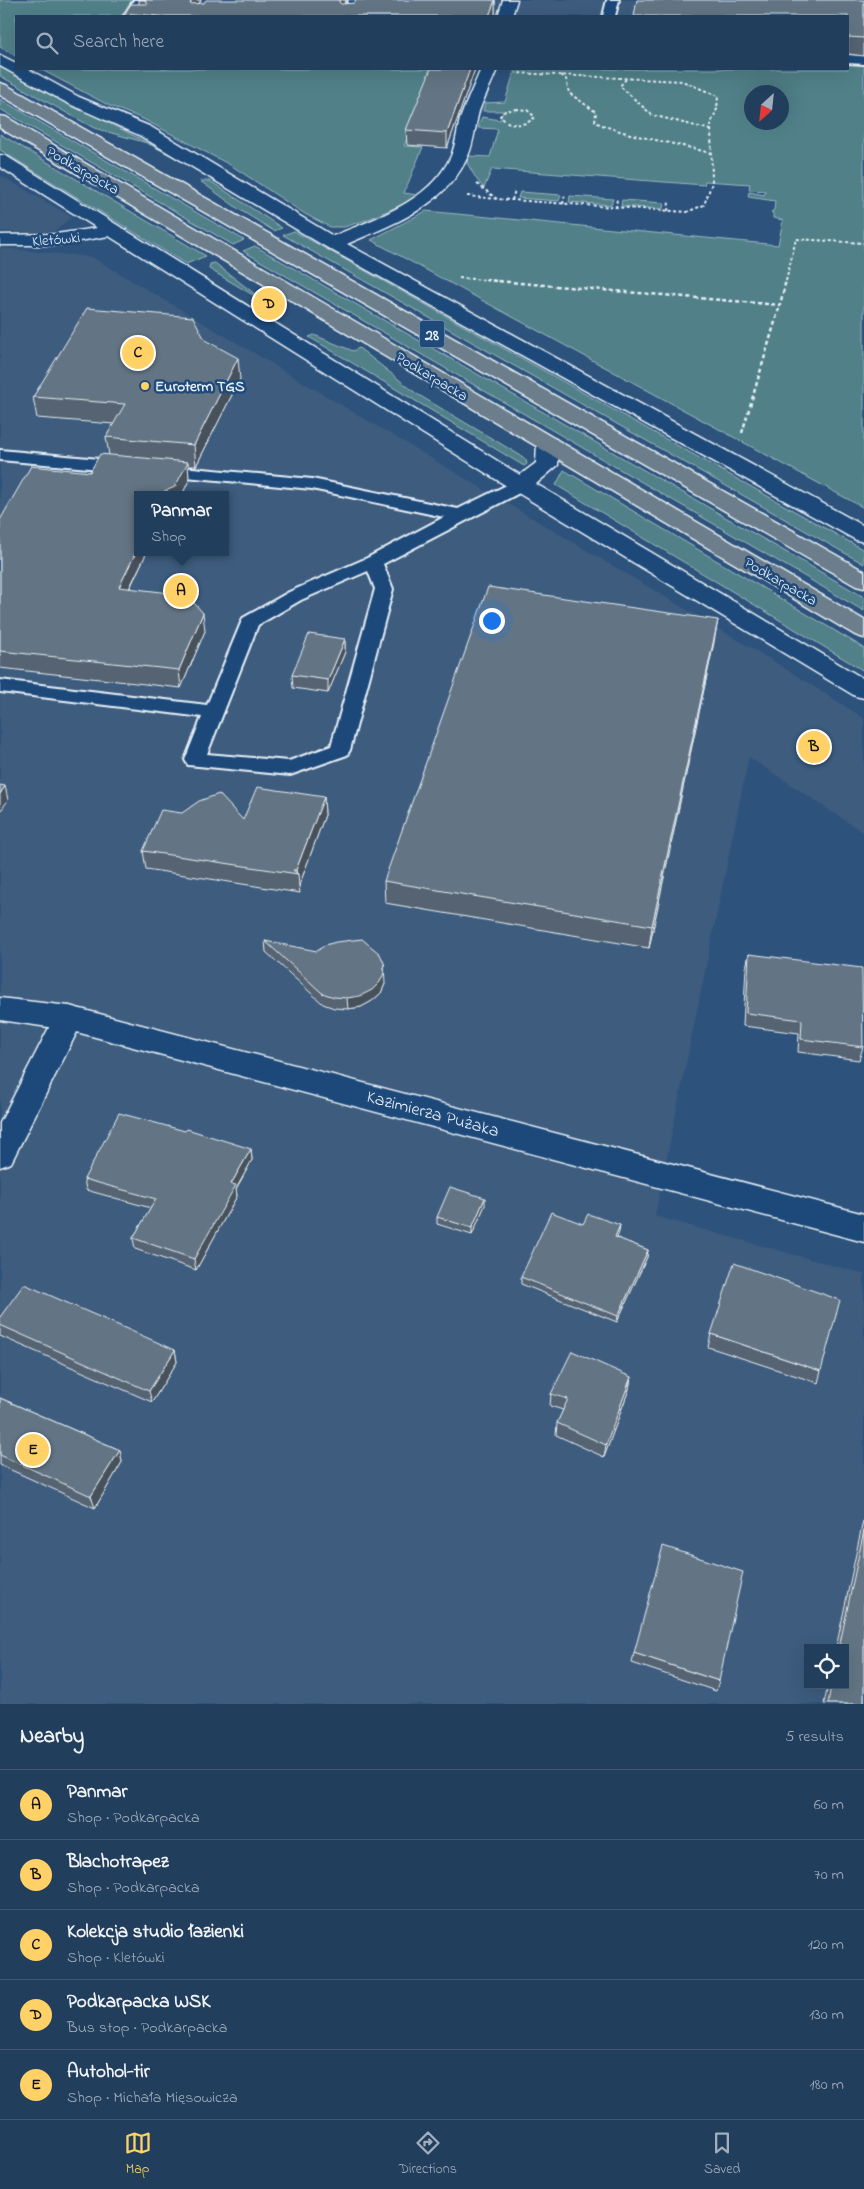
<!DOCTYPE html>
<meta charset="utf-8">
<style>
:root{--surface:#223e5d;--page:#2e4966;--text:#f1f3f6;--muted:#a2aebc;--line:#3f5772;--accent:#ffd166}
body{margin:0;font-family:"Indie Flower",sans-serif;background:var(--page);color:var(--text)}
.controls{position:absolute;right:15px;bottom:15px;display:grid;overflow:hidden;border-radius:0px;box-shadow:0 5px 20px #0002}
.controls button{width:45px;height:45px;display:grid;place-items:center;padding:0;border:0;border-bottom:1px solid var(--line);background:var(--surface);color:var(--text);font:25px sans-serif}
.compass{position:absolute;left:744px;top:85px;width:45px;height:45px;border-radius:50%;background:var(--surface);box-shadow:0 5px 20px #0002;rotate:207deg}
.you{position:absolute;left:491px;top:620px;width:18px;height:18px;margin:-12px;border:4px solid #fff;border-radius:50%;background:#1a73e8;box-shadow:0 0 0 8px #1a73e833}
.badge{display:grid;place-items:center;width:32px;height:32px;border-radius:50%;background:var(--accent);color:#111;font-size:16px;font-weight:700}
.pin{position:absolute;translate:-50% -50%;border:2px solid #fff;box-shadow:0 1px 5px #0006}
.popup{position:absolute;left:134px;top:491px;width:95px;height:65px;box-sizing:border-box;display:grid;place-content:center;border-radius:0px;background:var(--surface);filter:drop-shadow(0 1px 4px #0005);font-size:16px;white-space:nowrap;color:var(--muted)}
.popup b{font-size:19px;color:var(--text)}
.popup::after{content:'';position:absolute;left:50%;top:100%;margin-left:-10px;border:10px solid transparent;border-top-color:var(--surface)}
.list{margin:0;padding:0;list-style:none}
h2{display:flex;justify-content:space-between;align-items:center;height:65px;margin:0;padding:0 20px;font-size:21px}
h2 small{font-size:16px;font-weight:400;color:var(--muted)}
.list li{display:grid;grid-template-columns:32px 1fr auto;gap:15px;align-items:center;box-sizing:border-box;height:70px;padding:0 20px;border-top:1px solid var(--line)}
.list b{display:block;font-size:19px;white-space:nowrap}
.list p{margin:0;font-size:16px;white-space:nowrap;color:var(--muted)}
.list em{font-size:16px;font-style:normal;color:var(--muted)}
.icon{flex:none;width:28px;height:28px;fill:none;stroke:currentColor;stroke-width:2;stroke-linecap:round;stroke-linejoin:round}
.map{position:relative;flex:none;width:864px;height:1704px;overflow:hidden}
.search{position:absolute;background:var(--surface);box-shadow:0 5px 20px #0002;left:15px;right:15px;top:15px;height:55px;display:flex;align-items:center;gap:12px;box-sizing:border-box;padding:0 18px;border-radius:0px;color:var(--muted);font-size:19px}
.sheet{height:415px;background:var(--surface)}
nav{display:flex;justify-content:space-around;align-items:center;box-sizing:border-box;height:70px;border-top:1px solid var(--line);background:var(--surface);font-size:14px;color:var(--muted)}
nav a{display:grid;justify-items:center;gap:2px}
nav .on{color:var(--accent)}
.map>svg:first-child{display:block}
</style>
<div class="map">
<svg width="864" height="1704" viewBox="0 0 864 1704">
<rect width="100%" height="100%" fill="#2d527c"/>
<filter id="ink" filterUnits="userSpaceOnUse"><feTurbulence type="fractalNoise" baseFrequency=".02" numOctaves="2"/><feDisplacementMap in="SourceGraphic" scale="10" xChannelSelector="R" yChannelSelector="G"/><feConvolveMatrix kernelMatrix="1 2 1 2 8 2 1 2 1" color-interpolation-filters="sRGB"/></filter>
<g filter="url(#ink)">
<g fill="#3e5c7e" fill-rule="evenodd">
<polygon points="132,0 864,0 864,65 848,64 848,16 121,16"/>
<polygon points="0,175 72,217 54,231 29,233 0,231"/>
<path d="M0 248 92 257 770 659 864 718V833L749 757 655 1216 864 1274V1704H0ZM137 495H225V552H137ZM808 1648H845V1685H808Z"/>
</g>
<g fill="#518089" stroke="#9cb8c0" fill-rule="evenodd">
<polygon points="0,0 132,0 121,16 16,16 16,56 0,47"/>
<path d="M848 64 864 65V508L371 240 426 211 778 245 783 220 773 218V213L771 212 774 210 775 201 748 197 749 192 764 195 766 191 749 190 750 184 705 181 704 185 492 169 484 188 477 180 467 163 469 156 490 157 498 129 478 128 482 117 500 120 503 111H483L485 103 505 102 515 69H848ZM752 92H782V122H752Z"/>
<path d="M0 67C75 107 151 143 226 184L147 143 94 128 0 76Z"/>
<polygon points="40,69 430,69 427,76 431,77 404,146 423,147 404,193 417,195 401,205 366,220 344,227 330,227 305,214 232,166 143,119 110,106"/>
<polygon points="0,99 244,240 233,245 0,109"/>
<polygon points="0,134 206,256 186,264 0,150"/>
<polygon points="200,181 210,181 282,228 274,231 240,210"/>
<polygon points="520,192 561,195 559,201 518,198"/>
<polygon points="570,196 613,199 611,205 569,202"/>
<polygon points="622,200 664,203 663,209 621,206"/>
<polygon points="294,231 864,550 864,564 283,235"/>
<polygon points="255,246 864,597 864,611 243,251"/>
<polygon points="215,263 220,267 255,294 253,295 209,269 210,264"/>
<polygon points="314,335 353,351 359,348 417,394 523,457 526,460 527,464 524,466 309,337"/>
<polygon points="564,470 864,648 864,671 556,485"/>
</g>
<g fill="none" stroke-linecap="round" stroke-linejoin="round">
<g stroke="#e8f1f8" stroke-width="4">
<g id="service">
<polygon points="134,0 146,0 137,12 145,14 147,16 124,16"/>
<polygon points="349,0 361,0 353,16 341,16"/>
<polygon points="607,0 619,0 615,16 603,16"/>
<polygon points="848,55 864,56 864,64 848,63"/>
<polygon points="0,450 122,461 128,462 130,466 128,470 122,471 0,460"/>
<path d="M160 465 312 479 458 509 515 481H527L529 485 527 489 383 564 393 589 350 750 347 755 290 775 188 765 185 760 202 717 0 692V680L207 705 243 618 289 592 367 558 444 517 312 489 154 474 152 470 154 466ZM368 571 375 589 331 746 289 761 207 754 258 625 301 600Z"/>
</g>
</g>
<g stroke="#e8f1f8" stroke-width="3">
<g id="minor">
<polygon points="503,0 517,0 512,16 498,16"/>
<path d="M0 55 16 63V69H28L79 97 151 127 333 236C376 218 430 202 451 156 456 144 457 131 460 119 466 102 474 86 481 69H497C492 83 484 97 479 111 475 126 474 142 468 156 446 206 393 224 347 244L864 526V542L856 540 326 247 139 135 67 103 0 66Z"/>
<polygon points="0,155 6,156 520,475 536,463 537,444 540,439 548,438 556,439 559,444 558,465 536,484 864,679 864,698 855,696 513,490 109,236 56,245 0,245 0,235 56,234 97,228 0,167"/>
<polygon points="69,1006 80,1010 84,1018 11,1163 0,1167 0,1123 58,1010"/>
</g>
</g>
<g stroke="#e8f1f8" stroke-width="3">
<polygon id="tertiary" points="0,998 69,1006 864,1214 864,1242 69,1030 0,1020"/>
</g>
<g stroke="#e8f1f8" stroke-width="3">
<g id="primary">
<polygon points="0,83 6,85 864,571 864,588 856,586 0,95"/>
<polygon points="0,116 6,117 864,620 864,638 855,635 0,128"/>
</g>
</g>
<g stroke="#e8f1f8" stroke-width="2" stroke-dasharray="3 2.5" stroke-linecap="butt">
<path d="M561 75 566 79 569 93 596 112 595 122C631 138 675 142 713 154"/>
<polyline points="626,79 620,86 652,115 711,130"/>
<path d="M516 109 527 110 535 117C525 127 509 127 500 116L505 111Z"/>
<polyline points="477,184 497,199 687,212 704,205 712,183 711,123 717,109 718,96 682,81 516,73"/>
<polyline points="467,196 496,199"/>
<polyline points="512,200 515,190"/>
<polyline points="563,204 565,194"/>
<polyline points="616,208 617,198"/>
<polyline points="668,211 669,202"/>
<polyline points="459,278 500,281"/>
<polyline points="786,281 796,239 864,243"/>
</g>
<g stroke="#e8f1f8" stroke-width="2.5" stroke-dasharray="4 3" stroke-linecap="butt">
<polyline points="485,280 780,305 786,280"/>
<polyline points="742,433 780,305"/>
</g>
<use href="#service" fill="#1f4a7a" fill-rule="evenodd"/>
<use href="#minor" fill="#1f4a7a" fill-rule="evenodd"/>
<use href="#tertiary" fill="#1f4a7a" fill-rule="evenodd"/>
<use href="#primary" fill="#6c7d8b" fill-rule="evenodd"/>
</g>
<g fill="#566472" stroke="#e8f1f8">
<polygon points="139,0 201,0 199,4 346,0 344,4 495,0 495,14 494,16 125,16 125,13 139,4"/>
<polygon points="864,0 864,56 848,54 848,16"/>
<polygon points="475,69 447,148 407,145 406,130"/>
<polygon points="205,340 240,379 196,466 188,466 189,480 182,495 137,495 137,552 147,552 130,588 205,631 181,688 0,668 0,520 90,472 109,455 106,437 114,424 37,418 33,397"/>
<polygon points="345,639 345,652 328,693 293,688 292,675"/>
<polygon points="714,642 649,948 385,903 384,881"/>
<polygon points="324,797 325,815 299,886 300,893 146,869 143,851"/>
<polygon points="265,941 385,984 381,993 372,1001 361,1007 348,1009 334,1008 323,1004 266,952"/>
<polygon points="749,954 863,1047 859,1060 798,1052 799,1033 743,1026 746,967"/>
<polygon points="251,1149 252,1160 236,1189 237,1196 196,1270 135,1249 133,1238 151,1208 86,1190 84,1179"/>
<polygon points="485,1205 472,1235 437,1224 437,1217"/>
<polygon points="583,1224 619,1232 617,1238 648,1250 647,1257 617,1322 521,1284 521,1277"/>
<polygon points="0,1317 175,1350 177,1362 152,1402 0,1336"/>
<polygon points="711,1334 821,1371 818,1383 708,1347"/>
<polygon points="631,1377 629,1389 604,1457 556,1435 557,1423 563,1410 550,1406 551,1394"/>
<polygon points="0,1398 120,1450 122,1462 95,1508 0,1465"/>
<polygon points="864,1516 864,1704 824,1704 828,1685 845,1685 845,1648 836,1648"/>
<polygon points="634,1653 719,1681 716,1691 632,1663"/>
</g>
<g fill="#46515c" stroke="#e8f1f8">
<polygon points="192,0 201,0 191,16 190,4"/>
<polygon points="340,0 346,0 339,15 339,2"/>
<polygon points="495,0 495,14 494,16 489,16"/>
<polygon points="470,69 475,69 447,148 447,133"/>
<polygon points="238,358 240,379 196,466 194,445"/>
<polygon points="188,462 189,480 182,495 163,495 163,492"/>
<polygon points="137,550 137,552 147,552 121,605 119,587"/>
<polygon points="203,613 205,631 181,688 179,670"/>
<polygon points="718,620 714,642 649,948 652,926"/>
<polygon points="345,639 345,652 328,693 328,680"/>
<polygon points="5,786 8,800 0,812 0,794"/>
<polygon points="324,797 325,815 299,886 298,874 297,874 296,870"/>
<polygon points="384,963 385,984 381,993 372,1001 361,1007 348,1009 347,998"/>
<polygon points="251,1149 252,1160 236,1189 237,1196 196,1270 194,1259 231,1184"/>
<polygon points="485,1198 485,1205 472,1235 472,1228"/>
<polygon points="620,1225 619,1232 614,1244 615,1237"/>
<polygon points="648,1250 647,1257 617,1322 618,1316"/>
<polygon points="175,1350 177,1362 152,1402 149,1391"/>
<polygon points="631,1377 629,1389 604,1457 606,1445"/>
<polygon points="120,1450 122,1462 95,1508 91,1496"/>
</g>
<g fill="#647484" stroke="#e8f1f8">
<polygon points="145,0 192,0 190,4 204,3 206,0 340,0 339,2 341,4 354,3 356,0 495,0 489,16 158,16 125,13 131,4 147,4"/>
<polygon points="637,0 864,0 864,38 848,37 848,16 634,16"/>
<polygon points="431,69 470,69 447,133 406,130"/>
<polygon points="87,308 193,317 205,340 238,358 194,445 106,437 125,404 33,397"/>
<polygon points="100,454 188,462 175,487 163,492 165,495 137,495 137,550 119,587 187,595 203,613 179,670 0,651 0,520 31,466 90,472"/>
<polygon points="488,587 718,620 652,926 384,881"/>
<polygon points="309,634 345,639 328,680 292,675"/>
<polygon points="0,785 5,786 0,794"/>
<polygon points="257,787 324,797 296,870 293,870 298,874 143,851 161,810 182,813 199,801 219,794 243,820"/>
<polygon points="362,939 380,954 384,963 384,973 380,982 372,990 360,996 347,998 334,997 322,993 265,941 317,951 325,945 336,942"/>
<polygon points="749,954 862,968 863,1047 801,1039 802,1020 746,1013"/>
<polygon points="119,1113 185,1131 187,1129 251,1149 231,1184 236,1185 194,1259 133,1238 156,1199 84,1179"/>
<polygon points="450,1187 485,1198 472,1228 437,1217"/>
<polygon points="551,1212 583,1224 588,1214 620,1225 615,1237 648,1250 618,1316 521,1277"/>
<polygon points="734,1263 840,1300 821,1371 711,1334"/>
<polygon points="24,1284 175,1350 149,1391 0,1325 0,1317"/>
<polygon points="572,1351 631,1377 606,1445 557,1423 568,1399 551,1394"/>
<polygon points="0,1398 120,1450 91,1496 0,1455"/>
<polygon points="864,1530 864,1704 828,1704 831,1685 845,1685 845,1648 839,1648"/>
<polygon points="663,1546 743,1572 719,1681 634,1653"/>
</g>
</g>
<circle fill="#ffd166" stroke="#1f4a7a" stroke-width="2" cx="145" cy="386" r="5"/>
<g text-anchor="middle" stroke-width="5" stroke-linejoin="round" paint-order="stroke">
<g font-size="15" fill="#e8f1f8" stroke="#1f4a7a">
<text transform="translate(83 170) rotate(30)" y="5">Podkarpacka</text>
<text transform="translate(56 239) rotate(-5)" y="5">Kletówki</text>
<text transform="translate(432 376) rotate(31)" y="5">Podkarpacka</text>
<text transform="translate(781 581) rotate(30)" y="5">Podkarpacka</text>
</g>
<g font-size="15" font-weight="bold" fill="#e8f1f8" stroke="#1f4a7a" text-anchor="start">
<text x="155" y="391">Euroterm TGS</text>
</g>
<rect fill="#1f4a7a" stroke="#acbfd2" stroke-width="1" x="419.5" y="320.5" width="25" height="27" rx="4"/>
<g font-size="16" font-weight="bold" fill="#e8f1f8">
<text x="432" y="340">28</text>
</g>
<g font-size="18" fill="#e8f1f8" stroke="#1f4a7a">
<text transform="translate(433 1113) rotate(15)" y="6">Kazimierza Pużaka</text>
</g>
</g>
</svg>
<div class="controls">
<button><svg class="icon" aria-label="locate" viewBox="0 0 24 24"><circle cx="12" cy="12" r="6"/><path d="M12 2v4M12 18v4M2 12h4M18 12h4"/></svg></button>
</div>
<svg class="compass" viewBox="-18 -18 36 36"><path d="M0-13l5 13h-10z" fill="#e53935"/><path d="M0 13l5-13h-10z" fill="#a2aebc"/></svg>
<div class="you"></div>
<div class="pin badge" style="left:181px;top:591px">A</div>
<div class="popup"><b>Panmar</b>Shop</div>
<div class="pin badge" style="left:814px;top:747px">B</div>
<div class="pin badge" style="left:138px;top:353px">C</div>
<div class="pin badge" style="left:269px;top:304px">D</div>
<div class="pin badge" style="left:33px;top:1450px">E</div>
<div class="search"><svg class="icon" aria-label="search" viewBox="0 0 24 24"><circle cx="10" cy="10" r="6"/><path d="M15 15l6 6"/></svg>Search here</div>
</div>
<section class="sheet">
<h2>Nearby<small>5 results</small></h2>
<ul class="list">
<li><span class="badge">A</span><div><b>Panmar</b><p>Shop · Podkarpacka</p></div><em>60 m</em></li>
<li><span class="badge">B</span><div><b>Blachotrapez</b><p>Shop · Podkarpacka</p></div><em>70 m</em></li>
<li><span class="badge">C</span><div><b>Kolekcja studio łazienki</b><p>Shop · Kletówki</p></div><em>120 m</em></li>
<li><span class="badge">D</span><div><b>Podkarpacka WSK</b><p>Bus stop · Podkarpacka</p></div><em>130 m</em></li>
<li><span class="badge">E</span><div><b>Autohol-tir</b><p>Shop · Michała Mięsowicza</p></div><em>180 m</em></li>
</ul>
</section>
<nav>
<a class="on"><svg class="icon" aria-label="map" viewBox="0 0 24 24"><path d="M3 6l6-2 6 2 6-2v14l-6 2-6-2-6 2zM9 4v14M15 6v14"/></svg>Map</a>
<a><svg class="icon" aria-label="directions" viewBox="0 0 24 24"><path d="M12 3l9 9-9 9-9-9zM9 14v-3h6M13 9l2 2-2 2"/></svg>Directions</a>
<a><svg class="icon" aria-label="saved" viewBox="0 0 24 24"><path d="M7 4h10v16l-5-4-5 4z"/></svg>Saved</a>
</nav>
